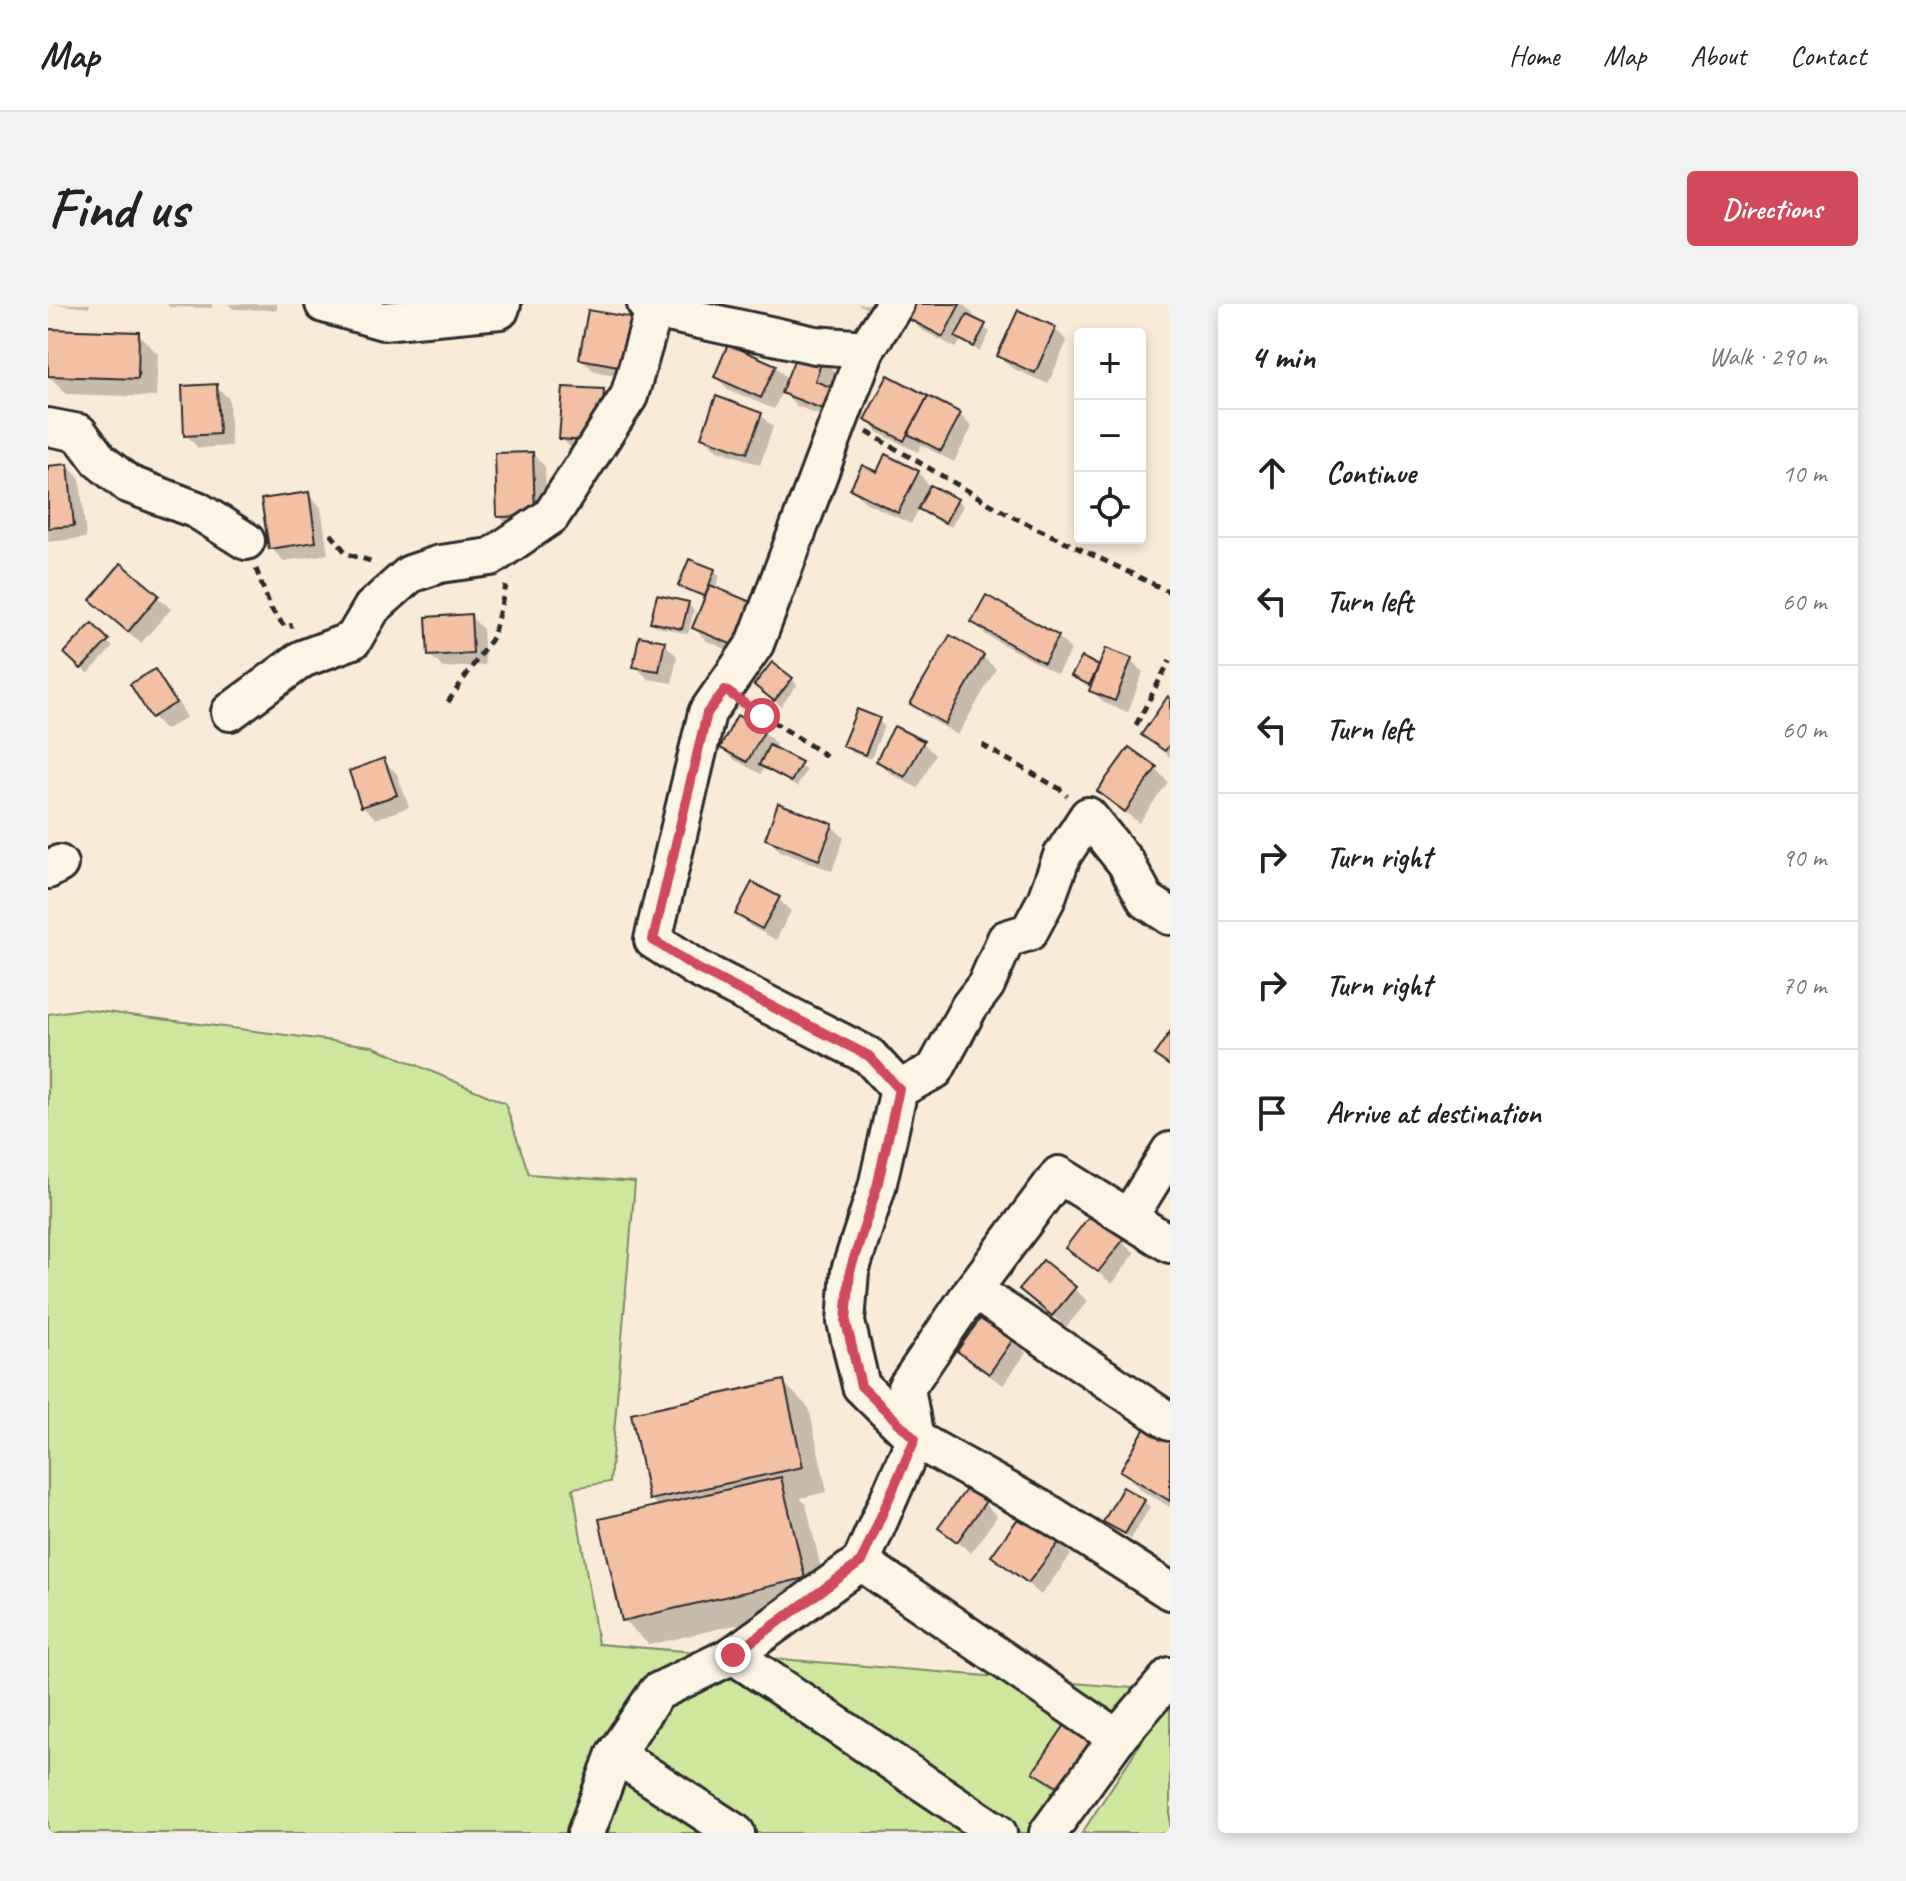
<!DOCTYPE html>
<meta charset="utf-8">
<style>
:root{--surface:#fff;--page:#f2f2f2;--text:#222;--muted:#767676;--line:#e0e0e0;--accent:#d1495b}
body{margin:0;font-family:Caveat,sans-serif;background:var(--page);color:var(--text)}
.controls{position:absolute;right:24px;top:24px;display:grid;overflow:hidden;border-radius:8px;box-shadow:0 4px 12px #0003}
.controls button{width:72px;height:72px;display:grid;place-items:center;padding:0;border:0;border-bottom:2px solid var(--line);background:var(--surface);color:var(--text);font:40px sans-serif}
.stop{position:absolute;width:24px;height:24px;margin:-18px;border:6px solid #d1495b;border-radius:50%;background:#fff}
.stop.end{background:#d1495b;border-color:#fff;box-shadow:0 2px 8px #0008}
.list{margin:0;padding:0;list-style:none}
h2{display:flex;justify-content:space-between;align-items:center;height:104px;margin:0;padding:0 32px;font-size:34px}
h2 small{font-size:26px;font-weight:400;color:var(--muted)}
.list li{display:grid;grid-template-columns:52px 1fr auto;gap:24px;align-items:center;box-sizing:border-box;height:128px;padding:0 32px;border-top:2px solid var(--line)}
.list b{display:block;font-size:30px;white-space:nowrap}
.list em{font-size:26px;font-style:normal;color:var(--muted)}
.icon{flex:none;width:44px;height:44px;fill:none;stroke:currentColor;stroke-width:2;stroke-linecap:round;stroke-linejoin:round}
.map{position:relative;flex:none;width:1122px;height:1529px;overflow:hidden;border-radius:8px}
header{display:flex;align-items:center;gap:48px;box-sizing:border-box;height:112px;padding:0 40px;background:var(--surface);border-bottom:2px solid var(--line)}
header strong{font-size:38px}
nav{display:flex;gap:44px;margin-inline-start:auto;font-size:28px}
.intro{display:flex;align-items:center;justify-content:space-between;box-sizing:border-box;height:192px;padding:0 48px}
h1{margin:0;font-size:56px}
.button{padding:20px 36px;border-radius:8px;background:var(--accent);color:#fff;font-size:28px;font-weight:700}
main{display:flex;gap:48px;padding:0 48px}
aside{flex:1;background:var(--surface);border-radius:8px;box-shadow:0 4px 12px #0003}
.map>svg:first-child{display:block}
</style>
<header>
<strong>Map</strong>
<nav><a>Home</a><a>Map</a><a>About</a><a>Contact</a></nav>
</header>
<div class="intro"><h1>Find us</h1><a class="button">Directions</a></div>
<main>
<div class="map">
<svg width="1122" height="1529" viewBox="0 0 1122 1529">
<rect width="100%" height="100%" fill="#faead8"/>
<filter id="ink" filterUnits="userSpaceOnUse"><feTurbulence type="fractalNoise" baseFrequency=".0125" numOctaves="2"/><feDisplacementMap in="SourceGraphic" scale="16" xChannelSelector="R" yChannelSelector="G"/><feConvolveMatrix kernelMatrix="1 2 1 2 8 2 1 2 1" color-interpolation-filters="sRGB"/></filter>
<g filter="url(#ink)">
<g fill="#cee79d" stroke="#7c8964" stroke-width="2">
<polygon points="34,705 324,742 457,799 481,870 587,878 562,1178 525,1184 550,1340 1110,1386 1023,1529 0,1529 0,710"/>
<polygon points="1122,1394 1122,1529 1034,1529"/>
</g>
<g fill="#0003">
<polygon points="6,0 42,0 41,4"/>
<polygon points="119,0 164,0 164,4 121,3"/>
<polygon points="180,0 229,0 229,6 185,5"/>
<polygon points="809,0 854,0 847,17"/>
<polygon points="866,0 915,0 926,11 923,15 942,28 932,48 913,36 908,44 872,25 860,12"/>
<polygon points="541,8 589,75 546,67 533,54"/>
<polygon points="1006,24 1019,37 1000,80 964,64 952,52"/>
<polygon points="90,30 110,50 108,93 19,90 0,71"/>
<polygon points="774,55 787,68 781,85 795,120 749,102 734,87 726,105 681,86 668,73 727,62 741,76"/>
<polygon points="1092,67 1098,72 1092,85"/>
<polygon points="1032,72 1032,89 1027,83"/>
<polygon points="841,74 911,110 924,123 906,158 873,141 870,148 831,129 819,116"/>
<polygon points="168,82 181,95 183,142 150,144 138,131"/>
<polygon points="555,87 568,100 526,147 513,134"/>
<polygon points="712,110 725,123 712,161 668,145 655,133"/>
<polygon points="485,150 497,163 499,224 464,225 451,212"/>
<polygon points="20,162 32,175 38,234 0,238 0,164"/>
<polygon points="870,168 882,183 909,196 915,202 903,223 878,211 871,204 863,220 817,198 804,185"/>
<polygon points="260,190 273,203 280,250 236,257 223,244"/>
<polygon points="74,262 123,305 93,339 57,308"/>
<polygon points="666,266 672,272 667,285 710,358 659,337 646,324 658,295 639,287 633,282"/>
<polygon points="640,300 646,306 640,330 610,323 604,317"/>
<polygon points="422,312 435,325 437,361 395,364 382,351"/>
<polygon points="926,318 1010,333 1023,346 1009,370 938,331"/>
<polygon points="44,322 65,343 40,370 19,349"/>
<polygon points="903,334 935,353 948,365 910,431 877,412 865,399"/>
<polygon points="616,339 629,352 624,379 600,375 587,362"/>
<polygon points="1082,355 1095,368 1080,408 1056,399 1044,386 1044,384 1026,372"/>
<polygon points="107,368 119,381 139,413 117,426 105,413"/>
<polygon points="744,375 749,381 733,402 714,387"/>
<polygon points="1122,396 1122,453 1095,431"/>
<polygon points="830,416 836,422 823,455 803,448 797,442"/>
<polygon points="715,427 728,440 725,446 758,466 749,483 716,463 713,470 687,456 674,444"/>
<polygon points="875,439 887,451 870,484 843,470 830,457"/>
<polygon points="336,457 349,470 361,503 328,515 315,502"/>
<polygon points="1108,465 1120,478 1091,519 1051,487"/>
<polygon points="784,522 796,534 784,567 732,547 719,534"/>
<polygon points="730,595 743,607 728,636 702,622 689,609"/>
<polygon points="1074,937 1087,949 1064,980 1020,943"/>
<polygon points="995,958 1040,997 1018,1023 974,985"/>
<polygon points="934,1015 965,1036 978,1049 955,1081 924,1060 911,1047"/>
<polygon points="735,1078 761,1104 779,1188 752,1194 758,1200 781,1299 601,1341 576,1316 611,1203 603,1195"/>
<polygon points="1122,1132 1122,1203 1093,1186 1074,1167"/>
<polygon points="1096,1197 1102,1203 1083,1235 1058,1217"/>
<polygon points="936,1199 949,1212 923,1249 893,1224"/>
<polygon points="1010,1238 1023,1251 993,1291 945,1251"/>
<polygon points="1043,1436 1055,1449 1024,1496 1000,1480 988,1467"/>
</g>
<g fill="#f3c0a4" stroke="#2b2b2b" stroke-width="2">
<polygon points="864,0 912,0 895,33 857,13"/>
<polygon points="540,6 585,14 576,63 531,55"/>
<polygon points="970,6 1008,23 987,69 949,52"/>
<polygon points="919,11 938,20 926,43 907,33"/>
<polygon points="0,25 91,28 90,75 0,72"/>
<polygon points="680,40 728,61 713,94 666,73"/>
<polygon points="751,44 775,54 767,77 790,86 782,108 733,89"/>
<polygon points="840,71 880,92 856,137 816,116"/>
<polygon points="169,80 171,130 136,132 134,82"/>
<polygon points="515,83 556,85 553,138 511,135"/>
<polygon points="668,92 714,109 699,149 653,133"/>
<polygon points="880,92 913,109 893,147 860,130"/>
<polygon points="485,148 487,212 449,213 447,149"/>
<polygon points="837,150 871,167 850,209 802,185 814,161 829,168"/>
<polygon points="20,160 26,222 0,224 0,162"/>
<polygon points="882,181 910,195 897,219 870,205"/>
<polygon points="261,188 268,238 221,245 213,195"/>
<polygon points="641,255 667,265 657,292 630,282"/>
<polygon points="73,259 111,291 80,328 42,296"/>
<polygon points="662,281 715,303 697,346 644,324"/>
<polygon points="609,291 641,298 634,325 602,318"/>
<polygon points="938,291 1011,332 996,359 923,318"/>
<polygon points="423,310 425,349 380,352 378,313"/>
<polygon points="44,319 61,336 33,365 16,349"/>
<polygon points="902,331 936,351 897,420 862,400"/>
<polygon points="591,332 617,337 611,367 585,363"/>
<polygon points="1058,344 1084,354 1067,397 1041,387"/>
<polygon points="1034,353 1051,362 1041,381 1023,372"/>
<polygon points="724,358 745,374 726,397 706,381"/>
<polygon points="107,365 128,399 103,414 82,380"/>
<polygon points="1120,392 1122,394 1122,440 1117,447 1093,431"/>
<polygon points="809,405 832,414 817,451 794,442"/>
<polygon points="689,411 717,426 699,458 672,444"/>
<polygon points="846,422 876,437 857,473 828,457"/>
<polygon points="721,441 754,458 743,478 711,461"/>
<polygon points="1081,443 1109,463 1077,508 1049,487"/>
<polygon points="336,454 349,491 313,503 301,467"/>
<polygon points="730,499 785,520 771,556 717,535"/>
<polygon points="704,578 732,593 714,625 687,610"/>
<polygon points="1122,728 1122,762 1106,751"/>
<polygon points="1042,911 1076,935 1050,968 1017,944"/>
<polygon points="995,956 1028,983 1004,1012 971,985"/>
<polygon points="934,1012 966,1034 941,1070 909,1047"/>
<polygon points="736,1076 755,1163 601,1196 583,1109"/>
<polygon points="1101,1117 1122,1130 1122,1197 1072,1167"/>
<polygon points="733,1173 757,1274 574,1317 551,1215"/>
<polygon points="1075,1183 1097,1196 1077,1230 1055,1218"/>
<polygon points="919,1184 938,1197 909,1238 890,1224"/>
<polygon points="974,1209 1012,1237 980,1279 943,1252"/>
<polygon points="1019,1418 1044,1435 1011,1484 985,1468"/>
</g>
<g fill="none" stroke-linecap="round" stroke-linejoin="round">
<g stroke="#2b2b2b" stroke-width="42">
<g id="street">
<polyline points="276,0 335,17 452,6 454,0"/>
<polyline points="598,0 606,6 767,41 818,45"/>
<polyline points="847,0 818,45 707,340 659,409 605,636 650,665 821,752 851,785"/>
<polyline points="0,123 31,129 52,157 80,180 149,206 198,237"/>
<polyline points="182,408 254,355 305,336 324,304 362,270 392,260 443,253 503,212 581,92 606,6"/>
<polyline points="0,566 11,560"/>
<polyline points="1122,612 1098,596 1078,559 1040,512 1014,552 998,596 981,628 958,635 938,681 921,703 887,766 851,785 829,883 802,967 798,1018 813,1082 867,1135 1002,1210 1122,1287"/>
<polyline points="1081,913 1122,847"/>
<polyline points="925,986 1122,1118"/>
<polyline points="813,1258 1069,1434"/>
<polyline points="685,1351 950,1529"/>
<polyline points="567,1450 688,1529"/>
<polyline points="538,1529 567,1450 609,1388 685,1351 813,1258 867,1135 858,1084 925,986 1011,871 1122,940"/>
<polyline points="1000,1529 1069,1434 1122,1372"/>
</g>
</g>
<g stroke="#2b2b2b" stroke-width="5" stroke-dasharray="8 6" stroke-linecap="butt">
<polyline points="819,128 963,212 1122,288"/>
<polyline points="283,230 299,250 326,258"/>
<polyline points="208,265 223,305 237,323 245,321"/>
<polyline points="400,398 445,332 458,282"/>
<polyline points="701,402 780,453"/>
<polyline points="1088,421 1122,356"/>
<polyline points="934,441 1012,485 1019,492"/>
</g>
<use href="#street" stroke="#fcf5e5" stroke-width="36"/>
</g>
</g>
<g fill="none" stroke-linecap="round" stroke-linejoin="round" filter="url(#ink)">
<polyline stroke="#d1495b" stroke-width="10" points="685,1351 813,1258 867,1135 813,1082 798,1018 802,967 829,883 851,785 821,752 650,665 605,636 659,409 677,386 714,412"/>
</g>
</svg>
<div class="controls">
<button>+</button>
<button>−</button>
<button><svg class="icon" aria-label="locate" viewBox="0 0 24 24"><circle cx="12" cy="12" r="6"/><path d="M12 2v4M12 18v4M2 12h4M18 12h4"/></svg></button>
</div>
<div class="stop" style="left:714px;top:412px"></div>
<div class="stop end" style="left:685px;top:1351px"></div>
</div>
<aside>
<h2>4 min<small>Walk · 290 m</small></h2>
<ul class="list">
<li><svg class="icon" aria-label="ahead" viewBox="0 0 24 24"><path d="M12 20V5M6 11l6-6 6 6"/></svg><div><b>Continue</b></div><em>10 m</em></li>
<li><svg class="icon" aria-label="left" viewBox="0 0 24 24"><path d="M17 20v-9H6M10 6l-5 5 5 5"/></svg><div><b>Turn left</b></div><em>60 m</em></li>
<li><svg class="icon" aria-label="left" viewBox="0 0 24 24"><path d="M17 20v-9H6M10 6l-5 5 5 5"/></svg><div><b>Turn left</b></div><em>60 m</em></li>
<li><svg class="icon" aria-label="right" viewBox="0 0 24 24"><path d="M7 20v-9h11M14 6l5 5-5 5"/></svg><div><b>Turn right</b></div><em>90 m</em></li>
<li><svg class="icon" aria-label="right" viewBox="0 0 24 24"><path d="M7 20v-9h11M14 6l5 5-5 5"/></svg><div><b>Turn right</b></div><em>70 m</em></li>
<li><svg class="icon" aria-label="arrive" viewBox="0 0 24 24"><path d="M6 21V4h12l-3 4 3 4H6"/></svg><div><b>Arrive at destination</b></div></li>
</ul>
</aside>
</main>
